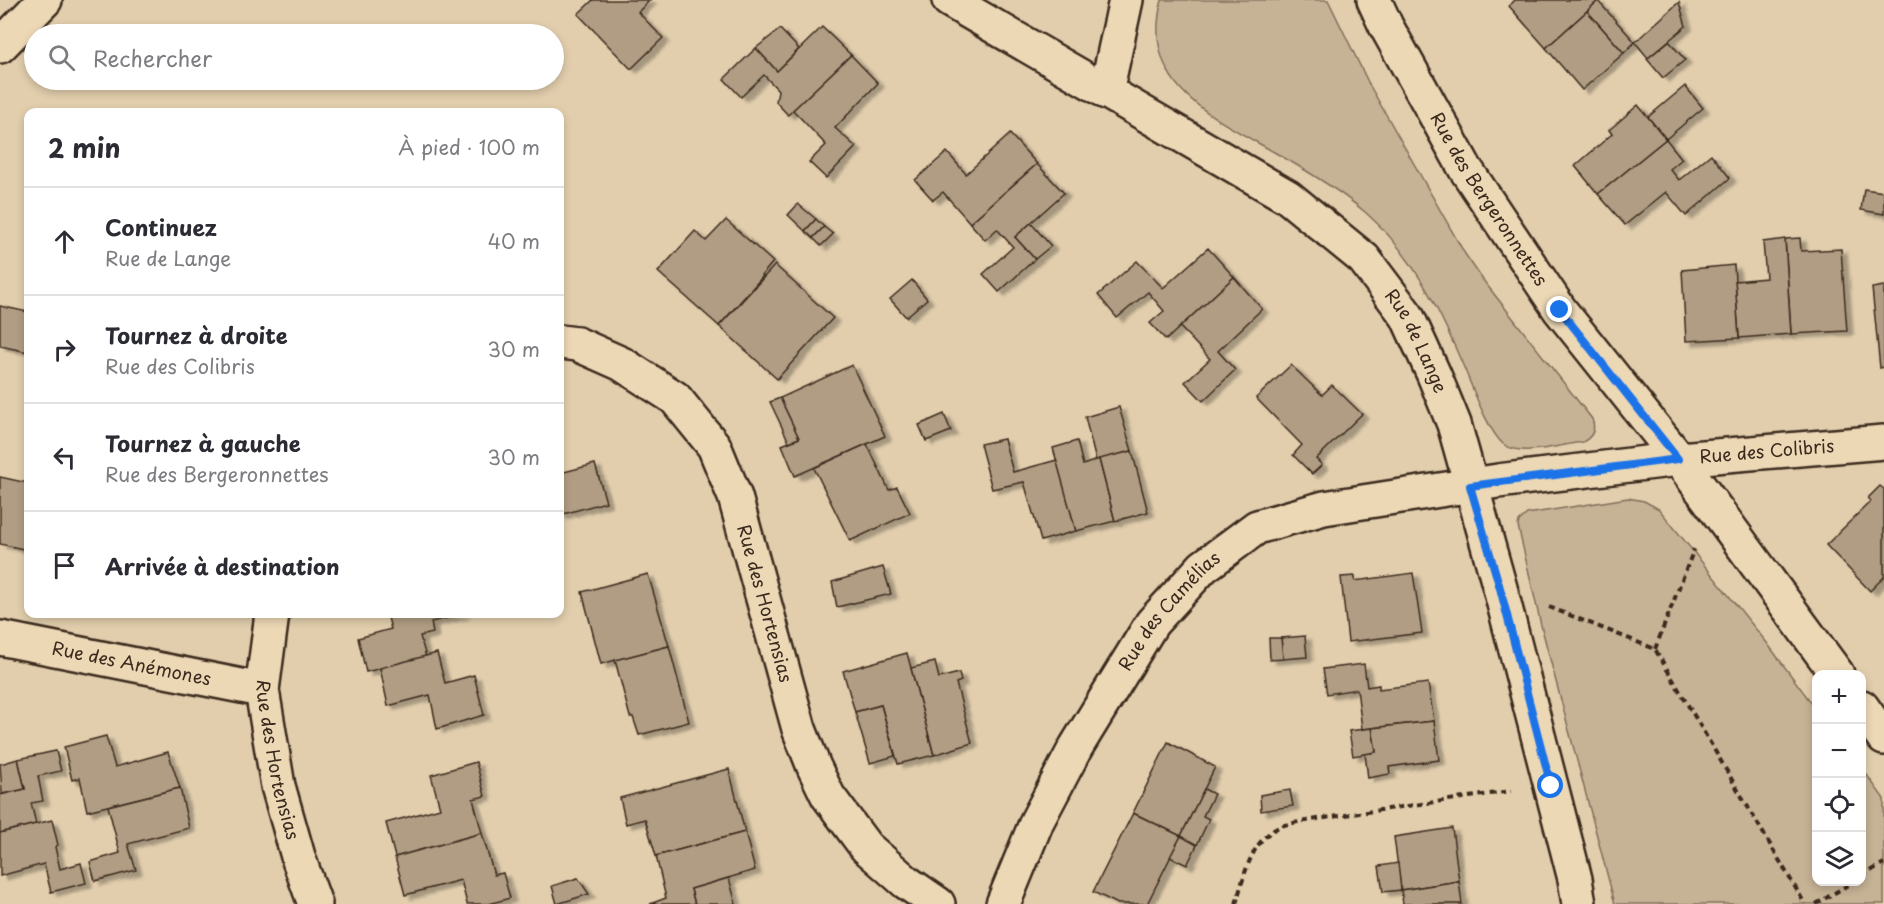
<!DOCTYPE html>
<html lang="fr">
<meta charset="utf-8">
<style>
:root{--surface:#fff;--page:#f2f2f3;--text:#2b2b33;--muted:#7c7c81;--line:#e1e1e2}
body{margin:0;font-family:"Playpen Sans",sans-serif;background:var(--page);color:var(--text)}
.controls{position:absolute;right:18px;bottom:18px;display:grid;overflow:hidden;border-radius:12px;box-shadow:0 3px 9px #0003}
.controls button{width:54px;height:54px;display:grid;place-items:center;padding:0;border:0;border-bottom:2px solid var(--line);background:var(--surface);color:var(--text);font:30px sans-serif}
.stop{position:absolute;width:18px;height:18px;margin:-14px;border:4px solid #1a73e8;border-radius:50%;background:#fff}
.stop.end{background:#1a73e8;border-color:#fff;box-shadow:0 2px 6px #0008}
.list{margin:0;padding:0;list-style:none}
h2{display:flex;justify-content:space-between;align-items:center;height:78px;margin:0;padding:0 24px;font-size:26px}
h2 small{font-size:20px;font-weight:400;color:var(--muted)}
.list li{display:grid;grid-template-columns:39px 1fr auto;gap:18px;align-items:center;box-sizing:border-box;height:108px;padding:0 24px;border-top:2px solid var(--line)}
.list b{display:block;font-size:22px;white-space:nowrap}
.list p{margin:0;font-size:20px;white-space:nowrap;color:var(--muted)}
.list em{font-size:20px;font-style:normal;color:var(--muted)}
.icon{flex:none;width:33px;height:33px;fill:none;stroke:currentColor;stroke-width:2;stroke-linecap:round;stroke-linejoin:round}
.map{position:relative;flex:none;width:1884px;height:904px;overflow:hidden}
.search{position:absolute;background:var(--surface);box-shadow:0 3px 9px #0003;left:24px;top:24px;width:540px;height:66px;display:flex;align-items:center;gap:15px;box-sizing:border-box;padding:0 21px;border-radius:33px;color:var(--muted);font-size:22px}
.panel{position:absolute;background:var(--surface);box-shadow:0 3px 9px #0003;left:24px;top:108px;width:540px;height:510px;border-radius:12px}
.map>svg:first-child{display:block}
</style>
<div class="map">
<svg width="1884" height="904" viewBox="0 0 1884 904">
<defs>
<filter id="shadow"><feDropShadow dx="6" dy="4" stdDeviation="1.5" flood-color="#0004"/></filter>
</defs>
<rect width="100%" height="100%" fill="#e2cead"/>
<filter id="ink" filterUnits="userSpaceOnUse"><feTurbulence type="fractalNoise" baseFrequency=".0167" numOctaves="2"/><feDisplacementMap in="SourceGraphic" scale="12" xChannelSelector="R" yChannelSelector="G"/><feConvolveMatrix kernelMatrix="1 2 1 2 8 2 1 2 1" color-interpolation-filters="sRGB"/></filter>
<g filter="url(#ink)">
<g fill="#c6b295" stroke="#806e5a" stroke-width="1.5">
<path d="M1162 0H1328L1370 86 1465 254 1483 280 1592 419C1596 429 1592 437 1583 442 1562 444 1520 458 1503 444 1486 428 1472 385 1462 363 1438 307 1412 253 1365 212 1338 189 1306 170 1274 152 1213 117 1139 86 1162 0Z"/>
<polygon points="1628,498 1644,501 1659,509 1767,643 1816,709 1816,882 1862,882 1862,768 1884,799 1884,904 1615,904 1541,625 1518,526 1519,521 1527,514"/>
</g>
<g fill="#b19d83" stroke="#3b2a1e" stroke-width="1.5" filter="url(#shadow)">
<polygon points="593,0 650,0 638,12 663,38 631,69 578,14"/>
<polygon points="1515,0 1597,0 1598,1 1546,48 1509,6"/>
<polygon points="1598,1 1635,42 1624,53 1587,11"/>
<polygon points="1679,2 1686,26 1648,58 1635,42"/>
<polygon points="1587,11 1624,53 1582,90 1546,48"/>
<polygon points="822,27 851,55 788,115 776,102 778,90 764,75 741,97 724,79 756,48 777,71"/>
<polygon points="780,29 799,49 777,71 756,48"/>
<polygon points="1669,41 1685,60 1663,78 1647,59"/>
<polygon points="851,55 878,83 835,128 856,147 826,178 809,162 826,145 793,110"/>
<polygon points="1685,86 1703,108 1666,139 1648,117"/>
<polygon points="1638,105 1666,139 1598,194 1575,166 1612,134 1609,130"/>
<polygon points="1010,134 1037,164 970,223 943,192 933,200 915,180 947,152 966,174"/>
<polygon points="1666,139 1682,159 1670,169 1679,180 1711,154 1730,178 1686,216 1666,192 1625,225 1598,194"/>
<polygon points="1037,164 1064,193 1015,237 1035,259 999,292 983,274 1013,247 997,229 985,240 970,223"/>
<polygon points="1864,189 1884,192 1884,214 1861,210"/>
<polygon points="798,204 816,219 805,231 788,215"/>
<polygon points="816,219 824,227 813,238 805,231"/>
<polygon points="726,220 773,262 762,275 763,276 719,326 658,272 695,231 706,241"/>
<polygon points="1031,223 1051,246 1035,259 1015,237"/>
<polygon points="824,227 833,234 821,246 813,238"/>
<polygon points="1800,238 1801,251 1841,249 1847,331 1791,334 1785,239"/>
<polygon points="1785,239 1791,334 1739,338 1735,281 1766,278 1763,242"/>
<polygon points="1208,248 1234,277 1166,340 1150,323 1164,311 1148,292 1117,318 1098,295 1137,261 1163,288"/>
<polygon points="775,265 833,318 777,379 719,326"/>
<polygon points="1734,265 1739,338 1686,341 1682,270"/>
<polygon points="1234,277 1262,309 1218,351 1235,370 1203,401 1185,382 1210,359 1180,327"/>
<polygon points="912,280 927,299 906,317 890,299"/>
<polygon points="1884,286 1884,367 1880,368 1872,288"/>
<polygon points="0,306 28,312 28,352 0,346"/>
<polygon points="852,365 885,436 795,476 782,445 799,438 780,398"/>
<polygon points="1291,365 1322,395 1332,385 1362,414 1316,459 1322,465 1312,474 1293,455 1302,445 1256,398"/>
<polygon points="780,398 799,438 789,442 770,402"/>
<polygon points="1119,407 1132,451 1096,461 1085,417"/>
<polygon points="944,414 951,431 926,441 919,425"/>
<polygon points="1004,439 1013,472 1057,460 1076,531 1041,541 1024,482 992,489 980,444"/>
<polygon points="1077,441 1083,465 1099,459 1115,521 1076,531 1053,448"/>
<polygon points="867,444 889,490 897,487 910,513 850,541 814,468"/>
<polygon points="1132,451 1148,512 1115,521 1099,459"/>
<polygon points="595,464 606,502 560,515 560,473"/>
<polygon points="0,477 28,483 28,550 0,544"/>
<polygon points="1880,486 1884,489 1884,577 1870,591 1826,545 1871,501 1868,498"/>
<polygon points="883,567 891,594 837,607 832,582"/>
<polygon points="1413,573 1422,633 1348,642 1341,577 1355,576 1355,581"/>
<polygon points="648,574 669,646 601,664 582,592"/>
<polygon points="387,614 464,614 431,622 433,633 420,636 426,657 366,672 358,638 391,629"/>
<polygon points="1305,636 1307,657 1283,659 1281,638"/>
<polygon points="1269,638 1281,638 1283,659 1270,660"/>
<polygon points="669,646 689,722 639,735 633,717 630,717 615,660"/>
<polygon points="437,653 445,683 474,675 484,715 437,729 430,695 388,706 380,668"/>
<polygon points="907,653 934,755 898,764 881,705 855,712 843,671"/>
<polygon points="935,662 939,678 959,673 961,681 956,683 972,743 934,755 911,668"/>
<polygon points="1364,664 1367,687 1379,685 1379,689 1428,683 1434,721 1362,729 1357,689 1327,694 1323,669"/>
<polygon points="881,705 895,756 870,763 855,712"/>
<polygon points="1434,721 1439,760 1389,767 1390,774 1368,778 1365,754 1376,752 1372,728"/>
<polygon points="1372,728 1376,752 1353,756 1349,731"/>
<polygon points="106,736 115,767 168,752 180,788 87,811 80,778 72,780 64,747"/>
<polygon points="1168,742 1215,767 1181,836 1133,813"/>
<polygon points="56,751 61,771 38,776 43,801 31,803 36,824 0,833 0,795 25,789 18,759"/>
<polygon points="18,759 25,789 2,794 0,764"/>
<polygon points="476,762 485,796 473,799 482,833 395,857 386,823 440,808 431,775"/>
<polygon points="729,769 745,832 656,856 645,819 626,824 620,798"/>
<polygon points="180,788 189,828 128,844 136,870 95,881 90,862 120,853 108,806"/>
<polygon points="1204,789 1214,794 1203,816 1209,819 1197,845 1181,836"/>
<polygon points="1290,790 1293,806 1261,811 1260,795"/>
<polygon points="1133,813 1181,836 1147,904 1118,904 1093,892"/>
<polygon points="52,820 58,845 55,847 60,869 81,863 86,883 51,892 44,864 0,876 0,833"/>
<polygon points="1452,828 1459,881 1401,890 1394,837"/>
<polygon points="745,832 755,870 691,889 695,904 650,904 666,898 656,856"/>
<polygon points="482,833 494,875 503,873 510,898 489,904 467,904 461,880 405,895 395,857"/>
<polygon points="1181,836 1197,845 1187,865 1170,857"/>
<polygon points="1398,863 1401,890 1383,892 1379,866"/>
<polygon points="578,878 589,894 557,904 552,886"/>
<polygon points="729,878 736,904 695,904 691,889"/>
<polygon points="1459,881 1462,904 1403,904 1401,890"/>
</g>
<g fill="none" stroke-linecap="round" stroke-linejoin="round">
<g stroke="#3b2a1e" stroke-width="38">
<g id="street">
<path id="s1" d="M949 0 1288 197 1364 259 1407 316 1434 375 1454 424 1500 588 1575 879 1579 904"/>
<path id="s2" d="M1374 0 1386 26 1465 168 1560 310 1679 459 1837 674"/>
<polyline points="1106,92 1126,0"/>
<path id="s3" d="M560 342 577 344 622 364 675 398 714 446 735 497 799 729 814 767 828 796 866 847 906 882 938 904"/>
<path id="s4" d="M272 614 262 690 278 786 299 860 315 904"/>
<path id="s5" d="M0 638 262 690"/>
<polyline points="1862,707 1884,738"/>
<path id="s6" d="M1003 904 1037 821 1076 747 1152 623 1203 567 1257 527 1324 508 1498 481 1679 459 1884 442"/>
</g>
</g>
<g stroke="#3b2a1e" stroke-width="38">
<polyline id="secondary" points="0,46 45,0"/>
</g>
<g stroke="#3b2a1e" stroke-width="4" stroke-dasharray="6 4.5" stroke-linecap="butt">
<polyline points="1549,607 1655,649 1805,904"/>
<polyline points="1655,649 1694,549"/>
<polyline points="1862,876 1884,863"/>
<path d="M1236 904C1244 877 1250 841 1279 827 1288 823 1301 822 1311 820L1511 791"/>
<polyline points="1816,904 1853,882"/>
</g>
<use href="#street" stroke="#edd8b6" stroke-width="33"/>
<use href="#secondary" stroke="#edd8b6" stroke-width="33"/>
</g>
</g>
<g fill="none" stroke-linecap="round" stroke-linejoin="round" filter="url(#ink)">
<polyline stroke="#1a73e8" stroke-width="8" points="1551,786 1500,588 1470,486 1678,459 1560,310"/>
</g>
<g text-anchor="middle" stroke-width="5" stroke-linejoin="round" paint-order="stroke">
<g font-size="18" fill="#3b2a1e" stroke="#edd8b6">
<text dy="6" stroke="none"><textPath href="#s2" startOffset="230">Rue des Bergeronnettes</textPath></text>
<text dy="6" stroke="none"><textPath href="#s1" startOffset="588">Rue de Lange</textPath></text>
<text dy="6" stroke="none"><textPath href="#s6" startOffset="978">Rue des Colibris</textPath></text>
<text dy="6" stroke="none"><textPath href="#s3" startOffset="357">Rue des Hortensias</textPath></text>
<text dy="6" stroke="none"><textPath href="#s6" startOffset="339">Rue des Camélias</textPath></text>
<text dy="6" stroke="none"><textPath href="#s5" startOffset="134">Rue des Anémones</textPath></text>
<text dy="6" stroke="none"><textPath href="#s4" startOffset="148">Rue des Hortensias</textPath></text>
</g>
</g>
</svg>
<div class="controls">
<button>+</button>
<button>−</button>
<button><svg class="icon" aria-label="locate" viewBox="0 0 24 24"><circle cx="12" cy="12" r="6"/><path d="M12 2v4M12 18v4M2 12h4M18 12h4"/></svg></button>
<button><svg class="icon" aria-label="layers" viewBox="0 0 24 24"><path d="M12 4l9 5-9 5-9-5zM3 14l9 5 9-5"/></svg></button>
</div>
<div class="stop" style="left:1551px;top:786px"></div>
<div class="stop end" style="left:1560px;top:310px"></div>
<div class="search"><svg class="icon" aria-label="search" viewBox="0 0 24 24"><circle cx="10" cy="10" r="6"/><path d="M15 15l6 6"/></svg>Rechercher</div>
<section class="panel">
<h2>2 min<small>À pied · 100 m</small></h2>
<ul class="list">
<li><svg class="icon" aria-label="ahead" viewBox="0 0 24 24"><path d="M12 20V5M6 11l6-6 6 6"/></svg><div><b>Continuez</b><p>Rue de Lange</p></div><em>40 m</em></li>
<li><svg class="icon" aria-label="right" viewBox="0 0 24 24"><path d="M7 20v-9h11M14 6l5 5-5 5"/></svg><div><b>Tournez à droite</b><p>Rue des Colibris</p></div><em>30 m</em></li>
<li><svg class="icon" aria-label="left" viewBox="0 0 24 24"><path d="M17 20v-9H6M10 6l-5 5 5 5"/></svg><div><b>Tournez à gauche</b><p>Rue des Bergeronnettes</p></div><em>30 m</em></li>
<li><svg class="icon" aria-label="arrive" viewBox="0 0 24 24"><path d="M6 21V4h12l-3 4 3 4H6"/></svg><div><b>Arrivée à destination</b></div></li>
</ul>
</section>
</div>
